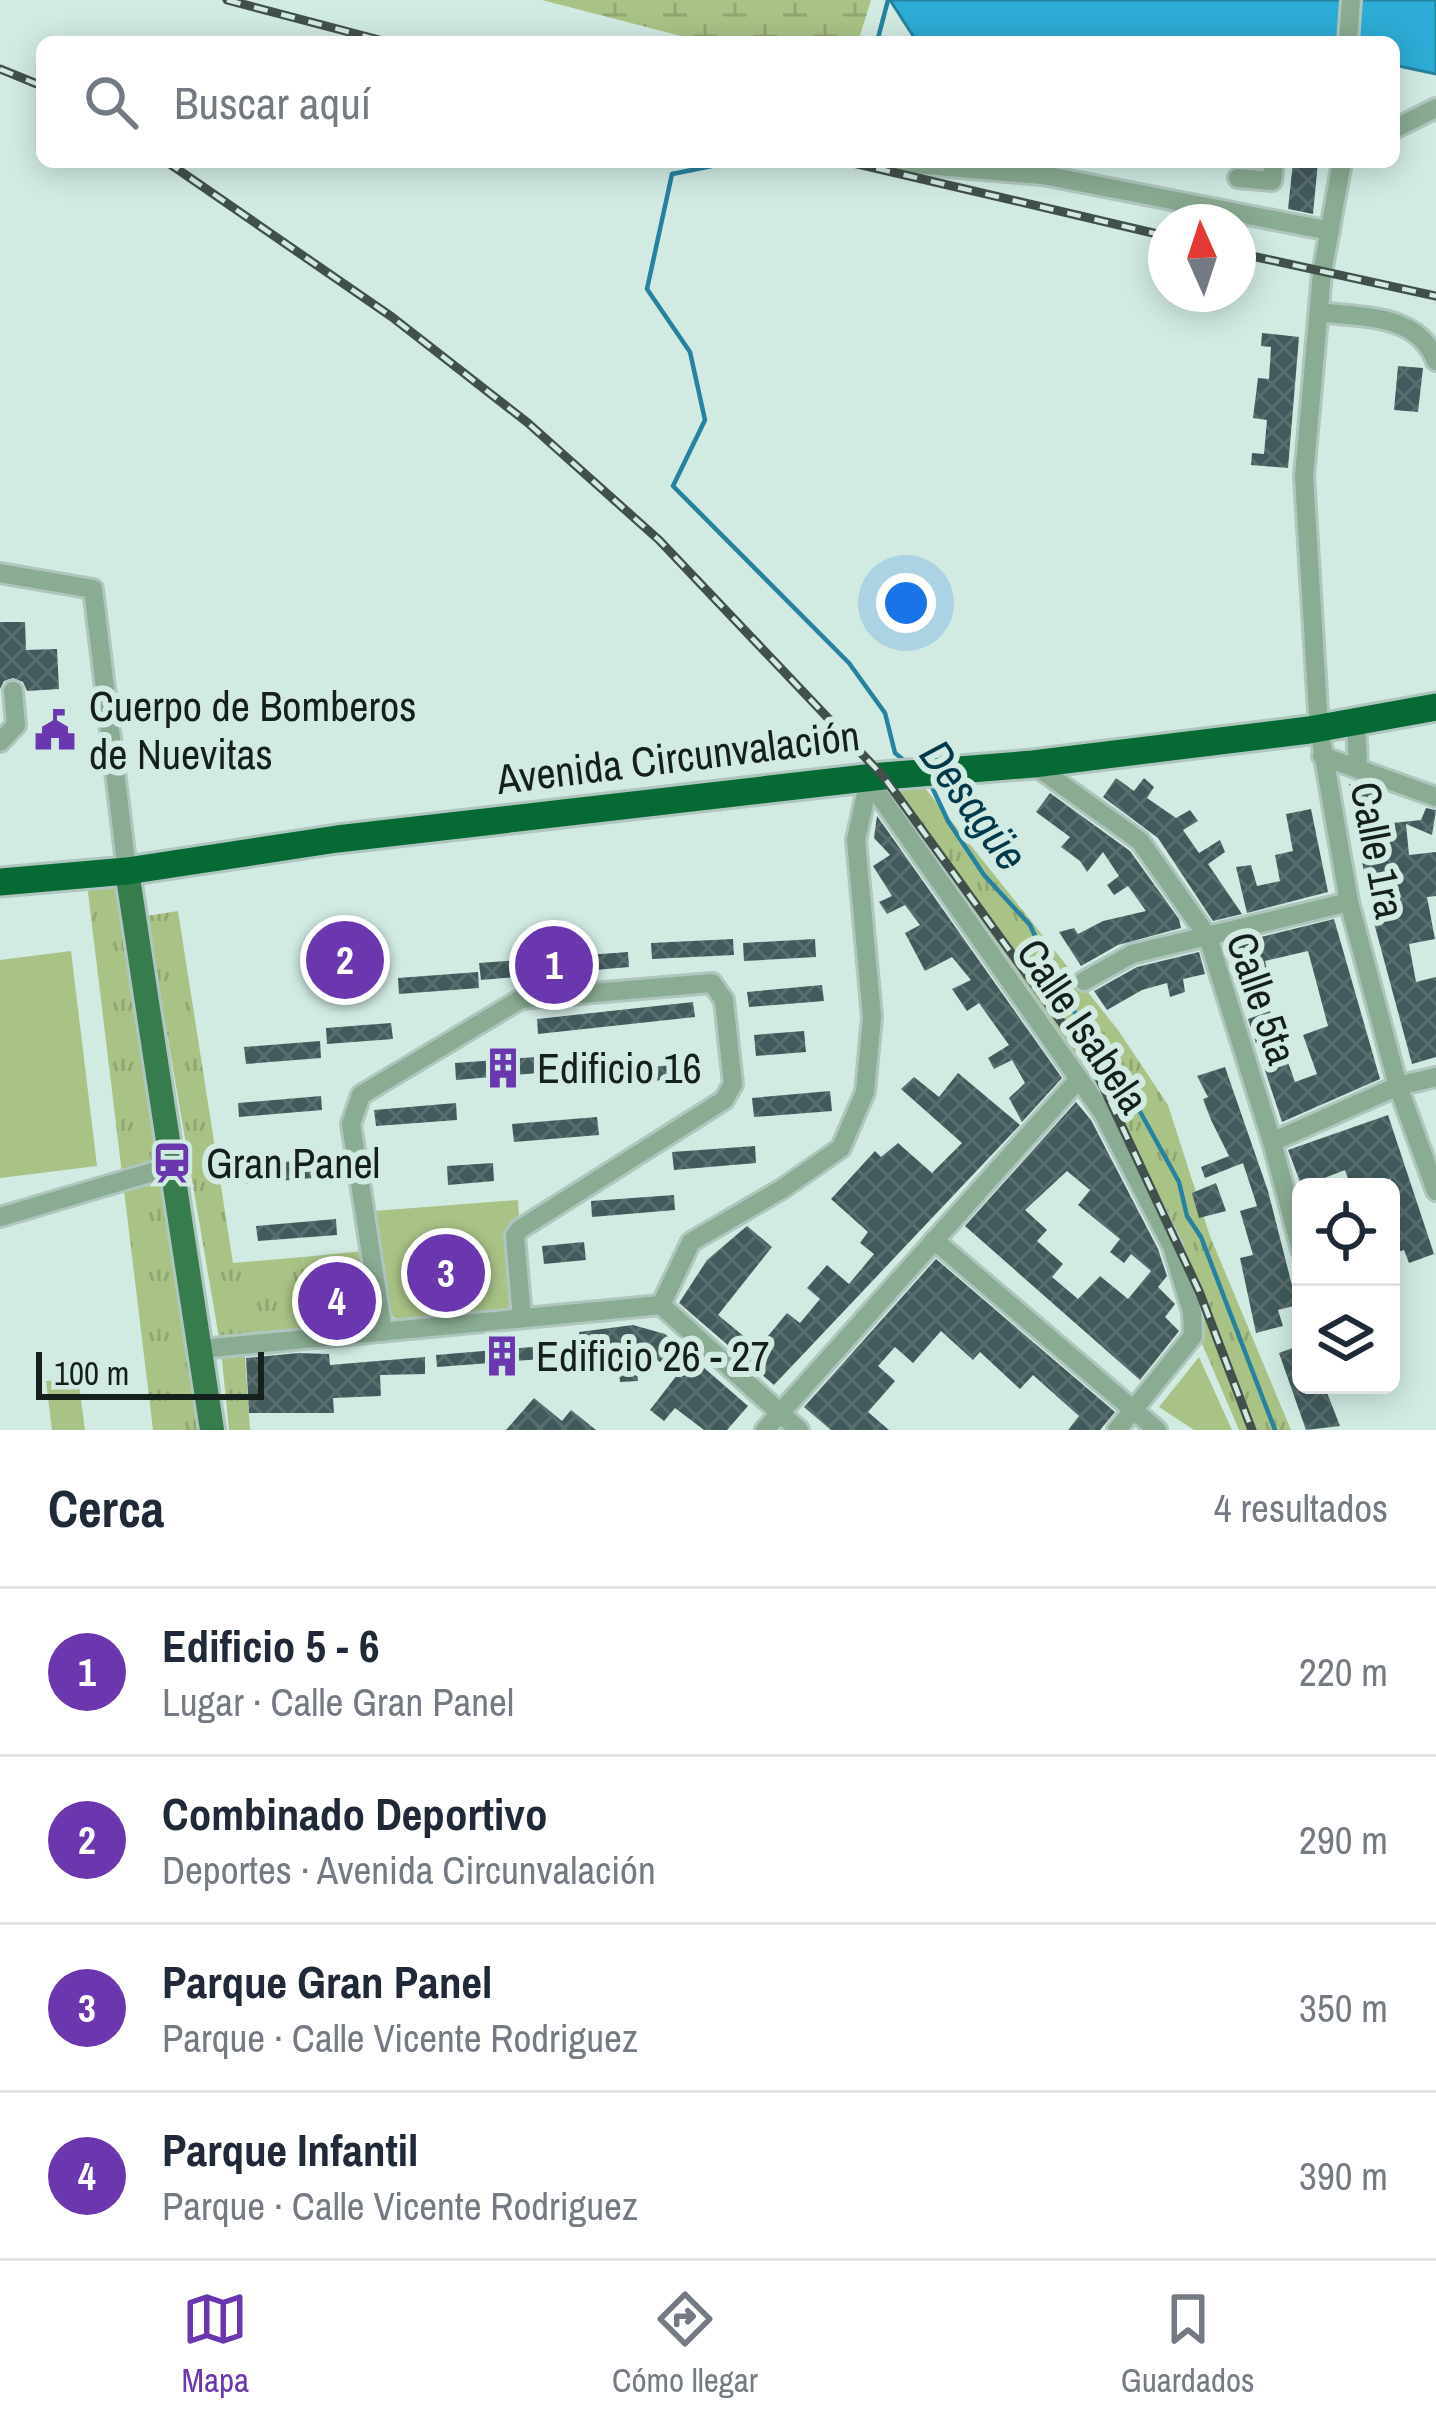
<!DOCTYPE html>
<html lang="es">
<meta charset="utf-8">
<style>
:root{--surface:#fff;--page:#f6f6f7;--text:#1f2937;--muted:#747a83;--line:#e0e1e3;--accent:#6b37ae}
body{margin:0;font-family:"Archivo Narrow",sans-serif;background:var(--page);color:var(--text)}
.controls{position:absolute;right:36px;bottom:36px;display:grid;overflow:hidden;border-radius:18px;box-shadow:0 6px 30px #0003}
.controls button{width:108px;height:108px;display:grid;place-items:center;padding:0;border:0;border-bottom:3px solid var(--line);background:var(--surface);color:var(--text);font:60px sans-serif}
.compass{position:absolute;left:1148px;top:204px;width:108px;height:108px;border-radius:50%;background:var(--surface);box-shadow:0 6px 30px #0003;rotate:357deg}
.scale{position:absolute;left:36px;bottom:30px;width:228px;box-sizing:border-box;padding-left:12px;border:6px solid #151f1c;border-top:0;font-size:33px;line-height:42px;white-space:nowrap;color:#151f1c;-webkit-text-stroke:9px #d1ebe3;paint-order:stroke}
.you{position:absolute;left:906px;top:603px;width:42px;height:42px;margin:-30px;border:9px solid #fff;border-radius:50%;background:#1a73e8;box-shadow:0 0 0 18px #1a73e833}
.badge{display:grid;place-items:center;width:78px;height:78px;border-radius:50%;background:var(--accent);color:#fff;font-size:39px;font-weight:700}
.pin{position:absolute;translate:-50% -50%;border:6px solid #fff;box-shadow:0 3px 12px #0006}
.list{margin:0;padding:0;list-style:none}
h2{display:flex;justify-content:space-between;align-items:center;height:156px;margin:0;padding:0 48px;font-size:51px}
h2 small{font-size:39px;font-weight:400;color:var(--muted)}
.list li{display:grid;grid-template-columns:78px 1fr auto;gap:36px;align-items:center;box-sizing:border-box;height:168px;padding:0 48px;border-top:3px solid var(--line)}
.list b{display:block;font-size:45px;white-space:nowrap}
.list p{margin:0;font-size:39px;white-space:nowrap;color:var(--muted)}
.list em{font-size:39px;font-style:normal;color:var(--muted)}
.icon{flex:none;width:66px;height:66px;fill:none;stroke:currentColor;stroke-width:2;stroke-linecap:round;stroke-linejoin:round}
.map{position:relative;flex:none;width:1436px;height:1430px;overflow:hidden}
.search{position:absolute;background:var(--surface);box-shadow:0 6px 30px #0003;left:36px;right:36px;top:36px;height:132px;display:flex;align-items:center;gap:30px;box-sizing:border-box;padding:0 42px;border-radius:18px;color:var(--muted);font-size:45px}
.sheet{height:828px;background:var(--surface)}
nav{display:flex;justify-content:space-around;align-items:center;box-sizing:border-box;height:168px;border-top:3px solid var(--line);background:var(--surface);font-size:33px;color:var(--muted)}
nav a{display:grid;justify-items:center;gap:6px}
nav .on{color:var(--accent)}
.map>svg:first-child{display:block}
</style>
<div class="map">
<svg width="1436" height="1430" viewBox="0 0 1436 1430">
<defs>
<pattern id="grass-tufts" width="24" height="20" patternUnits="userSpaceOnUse" patternTransform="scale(3)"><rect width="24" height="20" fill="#a9c386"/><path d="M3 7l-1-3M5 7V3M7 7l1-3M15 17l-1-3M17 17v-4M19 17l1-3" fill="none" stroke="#91a773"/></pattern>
<pattern id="wetland-marsh" width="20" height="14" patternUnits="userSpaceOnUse" patternTransform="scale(3)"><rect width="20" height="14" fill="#a9c386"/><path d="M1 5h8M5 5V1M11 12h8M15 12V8" fill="none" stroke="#91a773"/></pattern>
<pattern id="building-cross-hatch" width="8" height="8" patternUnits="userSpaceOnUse" patternTransform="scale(3)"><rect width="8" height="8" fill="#425a5c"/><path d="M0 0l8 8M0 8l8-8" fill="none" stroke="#5a6e6f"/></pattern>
</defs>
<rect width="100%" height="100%" fill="#d1ebe3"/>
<g fill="url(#grass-tufts)">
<polygon points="921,783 1118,1030 1168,1105 1210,1236 1291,1430 1239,1430 1200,1339 1198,1303 1084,1079 1043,1011 878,784"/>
<polygon points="116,881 200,1430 153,1430 87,884"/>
<polygon points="178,911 233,1263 303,1257 310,1331 219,1338 147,916"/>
<polygon points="221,1350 245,1357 250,1430 229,1430"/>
</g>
<polygon fill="url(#wetland-marsh)" points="542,0 871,0 858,42 704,42"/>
<g fill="#a9c386">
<polygon points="71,951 97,1166 0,1178 0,960"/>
<polygon points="518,1200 519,1216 506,1235 510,1305 505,1311 401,1323 389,1313 374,1211"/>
<polygon points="363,1251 374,1325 310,1331 303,1257"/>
<polygon points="1199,1357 1232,1430 1194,1430 1159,1407"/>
<polygon points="78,1377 85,1430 52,1430 46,1381"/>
</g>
<polygon fill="#2dacd5" stroke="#26829e" stroke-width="3" points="890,0 1436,0 1436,74 1394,65 1394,42 917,42"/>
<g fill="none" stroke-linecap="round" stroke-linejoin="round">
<g stroke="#26829e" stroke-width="4.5">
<polyline points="877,42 888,0"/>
<polyline points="732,162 672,174 647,289 690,352 705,420 673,486 849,663 885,713 895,753 905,761"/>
<polyline points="931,785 948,821 984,875 1030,925 1064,1000 1094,1035 1123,1081 1179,1182 1187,1216 1201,1237 1275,1430"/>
</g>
</g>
<g fill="url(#building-cross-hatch)" fill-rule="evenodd">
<polygon points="1293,162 1318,162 1313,214 1288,209"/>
<polygon points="1262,333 1299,337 1288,468 1251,465 1252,453 1264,454 1267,420 1253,418 1258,378 1269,379 1271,347 1261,346"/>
<polygon points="1398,366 1423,368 1418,412 1394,410"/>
<polygon points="0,622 25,622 26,650 57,649 59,689 27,691 23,682 13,678 4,681 0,689"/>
<polygon points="1116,778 1134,791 1144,778 1154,787 1147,798 1176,818 1190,810 1198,821 1183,830 1199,853 1220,840 1225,852 1208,864 1242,914 1213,921 1158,838 1103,797"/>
<polygon points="1349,784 1379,791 1383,824 1421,820 1426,808 1436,810 1432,835 1406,824 1409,855 1436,852 1436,896 1427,897 1435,939 1409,944 1416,982 1436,977 1436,1057 1412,1064 1370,908"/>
<polygon points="1050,793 1130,851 1179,919 1181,928 1118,945 1081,966 1059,932 1074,928 1078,934 1103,921 1146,911 1128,886 1114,895 1107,885 1119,876 1103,852 1087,872 1080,861 1061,847 1070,837 1036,812"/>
<polygon points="1311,809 1328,892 1247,913 1236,867 1251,865 1257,886 1280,881 1275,855 1293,851 1286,814"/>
<polygon points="877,816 1062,1078 1022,1122 1009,1098 1025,1083 1012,1060 994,1069 988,1058 1009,1045 979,1003 967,1011 952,989 971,980 952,957 925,971 905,933 920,925 905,905 887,914 879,902 892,896 873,866 890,855 874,838"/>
<polygon points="1334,919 1380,1079 1282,1122 1248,1019 1270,1011 1295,1082 1317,1074 1303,1035 1328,1026 1308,951 1265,961 1269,977 1239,991 1225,946"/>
<polygon points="374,937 377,980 317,983 314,941"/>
<polygon points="733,939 734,955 652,959 651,943"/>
<polygon points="815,939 816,957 744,961 743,943"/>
<polygon points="628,952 629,967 481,980 479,963"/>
<polygon points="1199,952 1205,974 1183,979 1185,992 1170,997 1167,983 1142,990 1107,1010 1094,991 1137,967"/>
<polygon points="478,972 479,988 399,994 398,978"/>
<polygon points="822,985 824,1001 749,1007 747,992"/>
<polygon points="693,1002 695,1017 538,1034 537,1019"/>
<polygon points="391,1023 393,1039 327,1044 326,1028"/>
<polygon points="804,1031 806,1052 756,1056 754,1035"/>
<polygon points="320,1041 321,1058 246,1064 244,1047"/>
<polygon points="550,1056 551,1072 456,1080 455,1063"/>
<polygon points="686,1064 687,1078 604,1085 602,1071"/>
<polygon points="1225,1067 1268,1191 1297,1305 1278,1310 1283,1326 1256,1333 1240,1258 1253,1255 1240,1211 1257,1206 1243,1163 1205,1178 1201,1167 1229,1156 1211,1120 1203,1099 1208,1097 1197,1076"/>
<polygon points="958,1073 1020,1125 774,1385 679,1303 707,1260 747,1226 772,1247 718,1315 758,1348 787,1313 800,1323 820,1299 807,1288 827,1265 849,1284 874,1254 860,1243 868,1232 831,1199 875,1151 881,1157 898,1143 932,1173 962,1143 901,1089 914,1077 939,1097"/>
<polygon points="830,1091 832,1111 754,1117 752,1098"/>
<polygon points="321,1096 322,1110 239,1117 238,1103"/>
<path d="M1076 1102 1091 1120 1158 1249 1167 1276 1158 1287 1175 1304 1165 1317 1179 1331 1140 1380 965 1226ZM1067 1171 1090 1190 1078 1205 1120 1239 1110 1252 1124 1263 1131 1254 1151 1271 1128 1299 1100 1276 1078 1299 1052 1277 1063 1264 1037 1241 1047 1230 1025 1210Z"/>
<polygon points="456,1103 457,1120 376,1126 374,1110"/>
<polygon points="1388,1115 1434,1254 1409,1263 1404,1250 1391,1254 1391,1179 1368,1187 1351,1187 1345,1170 1319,1180 1321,1187 1302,1187 1288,1150"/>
<polygon points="597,1117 599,1135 514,1142 512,1124"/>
<polygon points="755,1146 756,1163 674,1170 672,1152"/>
<polygon points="323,1159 324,1177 246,1184 244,1165"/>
<polygon points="493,1163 494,1181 448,1185 447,1166"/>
<polygon points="1216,1183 1226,1211 1199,1218 1192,1193"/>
<polygon points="674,1195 675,1210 592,1217 591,1201"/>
<polygon points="336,1219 337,1235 258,1241 256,1226"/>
<polygon points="584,1242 586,1260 544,1264 542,1246"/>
<polygon points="936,1259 1115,1412 1100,1430 1068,1430 1079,1416 1033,1375 1020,1389 980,1352 973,1360 941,1331 913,1363 895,1347 878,1366 895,1381 868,1412 889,1430 831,1430 804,1407"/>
<polygon points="633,1325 665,1334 748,1406 727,1430 704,1430 675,1408 664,1421 650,1410 677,1375 635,1343 638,1381 620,1382 619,1372 583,1375 582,1356 437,1367 436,1355 580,1343 579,1332"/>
<polygon points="1301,1345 1301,1385 1324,1385 1340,1426 1306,1430 1279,1353"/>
<polygon points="298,1353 329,1354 330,1365 425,1357 425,1374 380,1375 381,1396 333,1398 334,1413 249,1413 246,1358"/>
<polygon points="534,1398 562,1421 571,1410 596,1430 506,1430"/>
</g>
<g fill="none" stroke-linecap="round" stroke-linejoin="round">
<g stroke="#afc6bf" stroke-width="24">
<g id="minor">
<polyline points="1348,42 1351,0"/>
<polyline points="1394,129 1436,108"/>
<polyline points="890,162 1043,175 1330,231"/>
<polyline points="1342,162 1322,273 1304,476 1319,728 1349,902 1398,1086 1436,1191"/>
<polyline points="1238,178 1272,181 1274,162"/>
<path d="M1319 312C1362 318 1418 313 1436 361"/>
<polyline points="0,573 93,589 127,871"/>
<polyline points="1356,721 1358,769"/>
<polyline points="0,742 16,725 13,691"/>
<polyline points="1322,756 1436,797"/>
<polyline points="1033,764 1140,841 1208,937 1272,1142 1301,1250"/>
<polyline points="867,778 1103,1113 1172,1246 1192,1312 1193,1336 1117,1430"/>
<polyline points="1084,981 1132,954 1349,902"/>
<polyline points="1272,1142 1398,1086 1436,1077"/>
<polyline points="0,1217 173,1166"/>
<polyline points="934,1240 1157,1430"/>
<polyline points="661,1305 691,1242 782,1189 841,1148 865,1092 872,1017 856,840 869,780"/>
<polyline points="661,1305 799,1430"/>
<polyline points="383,1332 351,1124 361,1095 521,999 712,983 724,1000 733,1084 724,1100 520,1229 515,1236 522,1318"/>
<polyline points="201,1349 661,1305"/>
<polyline points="765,1430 1078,1080"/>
</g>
</g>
<g stroke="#afc6bf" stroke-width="30">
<polyline id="major" points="127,871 212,1430"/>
</g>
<g stroke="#afc6bf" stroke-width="33">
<polyline id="highway" points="0,882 127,871 337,839 883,776 1033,764 1309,730 1436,707"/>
</g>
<use href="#minor" stroke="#8aac92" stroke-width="18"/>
<use href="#major" stroke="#377c4d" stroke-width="24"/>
<use href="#highway" stroke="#056a33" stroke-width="27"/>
<g stroke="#42504c" stroke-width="9">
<g id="rail">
<polyline points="227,0 387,42"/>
<polyline points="0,69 42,86"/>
<polyline points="167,162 392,317 528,423 659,540 883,776 1094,1067 1199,1291 1252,1430"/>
<polyline points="849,162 1166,236"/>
<polyline points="1238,253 1436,296"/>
</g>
</g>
<use href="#rail" stroke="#d1ebe3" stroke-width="4.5" stroke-dasharray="14" stroke-linecap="butt"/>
</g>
<defs>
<g id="civic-bare" transform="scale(3.24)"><path d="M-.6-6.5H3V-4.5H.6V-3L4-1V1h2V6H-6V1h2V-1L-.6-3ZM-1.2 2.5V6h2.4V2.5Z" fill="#6b37ae" stroke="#d1ebe3" stroke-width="2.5" paint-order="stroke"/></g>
<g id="building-bare" transform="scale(3.24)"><path d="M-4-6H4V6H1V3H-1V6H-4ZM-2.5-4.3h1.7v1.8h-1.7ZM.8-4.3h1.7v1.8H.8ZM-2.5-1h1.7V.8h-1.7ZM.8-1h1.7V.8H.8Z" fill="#6b37ae" stroke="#d1ebe3" stroke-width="2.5" paint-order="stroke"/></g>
<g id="station-bare" transform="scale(3.24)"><path d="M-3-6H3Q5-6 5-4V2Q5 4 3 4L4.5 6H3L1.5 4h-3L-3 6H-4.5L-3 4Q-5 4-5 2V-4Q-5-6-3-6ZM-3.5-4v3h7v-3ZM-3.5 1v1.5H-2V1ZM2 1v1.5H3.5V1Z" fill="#6b37ae" stroke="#d1ebe3" stroke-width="2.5" paint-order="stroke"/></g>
</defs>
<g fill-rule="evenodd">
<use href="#civic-bare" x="55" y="730"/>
<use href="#building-bare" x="503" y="1068"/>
<use href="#station-bare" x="172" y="1163"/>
<use href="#building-bare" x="502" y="1356"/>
</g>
<g text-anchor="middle" stroke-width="12" stroke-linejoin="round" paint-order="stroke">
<g font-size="42" fill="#151f1c" stroke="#d1ebe3" text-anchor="start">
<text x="89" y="721">Cuerpo de Bomberos<tspan x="89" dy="48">de Nuevitas</tspan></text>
<text x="537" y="1083">Edificio 16</text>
<text x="206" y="1178">Gran Panel</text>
<text x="536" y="1371">Edificio 26 - 27</text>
</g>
<g font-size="42" fill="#151f1c" stroke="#d1ebe3">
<text transform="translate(678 757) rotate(-7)" y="15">Avenida Circunvalación</text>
<text transform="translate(1378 850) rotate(79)" y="15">Calle 1ra</text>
<text transform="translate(1262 998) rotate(71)" y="15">Calle 5ta</text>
<text transform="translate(1083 1026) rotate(56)" y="15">Calle Isabela</text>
</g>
<g font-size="45" font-style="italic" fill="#033a4b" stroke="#d1ebe3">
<text transform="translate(974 805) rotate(54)" y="16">Desagüe</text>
</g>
</g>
</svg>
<div class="controls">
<button><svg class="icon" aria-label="locate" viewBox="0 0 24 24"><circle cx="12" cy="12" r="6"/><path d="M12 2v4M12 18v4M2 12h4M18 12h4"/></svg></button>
<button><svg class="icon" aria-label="layers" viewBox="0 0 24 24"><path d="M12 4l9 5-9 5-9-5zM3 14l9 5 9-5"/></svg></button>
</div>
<svg class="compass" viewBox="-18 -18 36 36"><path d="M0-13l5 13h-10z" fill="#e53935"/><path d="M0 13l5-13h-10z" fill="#747a83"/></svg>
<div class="scale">100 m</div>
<div class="you"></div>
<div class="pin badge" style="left:554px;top:965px">1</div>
<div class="pin badge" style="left:345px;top:960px">2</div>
<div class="pin badge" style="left:446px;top:1273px">3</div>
<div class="pin badge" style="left:337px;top:1301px">4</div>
<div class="search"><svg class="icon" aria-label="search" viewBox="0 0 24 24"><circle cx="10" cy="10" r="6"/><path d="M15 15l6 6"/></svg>Buscar aquí</div>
</div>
<section class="sheet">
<h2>Cerca<small>4 resultados</small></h2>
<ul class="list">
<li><span class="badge">1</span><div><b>Edificio 5 - 6</b><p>Lugar · Calle Gran Panel</p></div><em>220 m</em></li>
<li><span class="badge">2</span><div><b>Combinado Deportivo</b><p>Deportes · Avenida Circunvalación</p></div><em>290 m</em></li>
<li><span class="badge">3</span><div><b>Parque Gran Panel</b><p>Parque · Calle Vicente Rodriguez</p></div><em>350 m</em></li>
<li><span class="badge">4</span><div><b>Parque Infantil</b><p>Parque · Calle Vicente Rodriguez</p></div><em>390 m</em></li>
</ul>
</section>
<nav>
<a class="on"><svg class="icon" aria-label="map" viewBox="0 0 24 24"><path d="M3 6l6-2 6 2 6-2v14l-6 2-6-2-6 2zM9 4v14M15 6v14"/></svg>Mapa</a>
<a><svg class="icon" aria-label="directions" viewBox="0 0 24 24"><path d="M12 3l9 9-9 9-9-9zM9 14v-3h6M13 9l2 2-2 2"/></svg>Cómo llegar</a>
<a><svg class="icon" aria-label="saved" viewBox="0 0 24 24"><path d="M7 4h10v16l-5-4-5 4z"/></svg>Guardados</a>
</nav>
